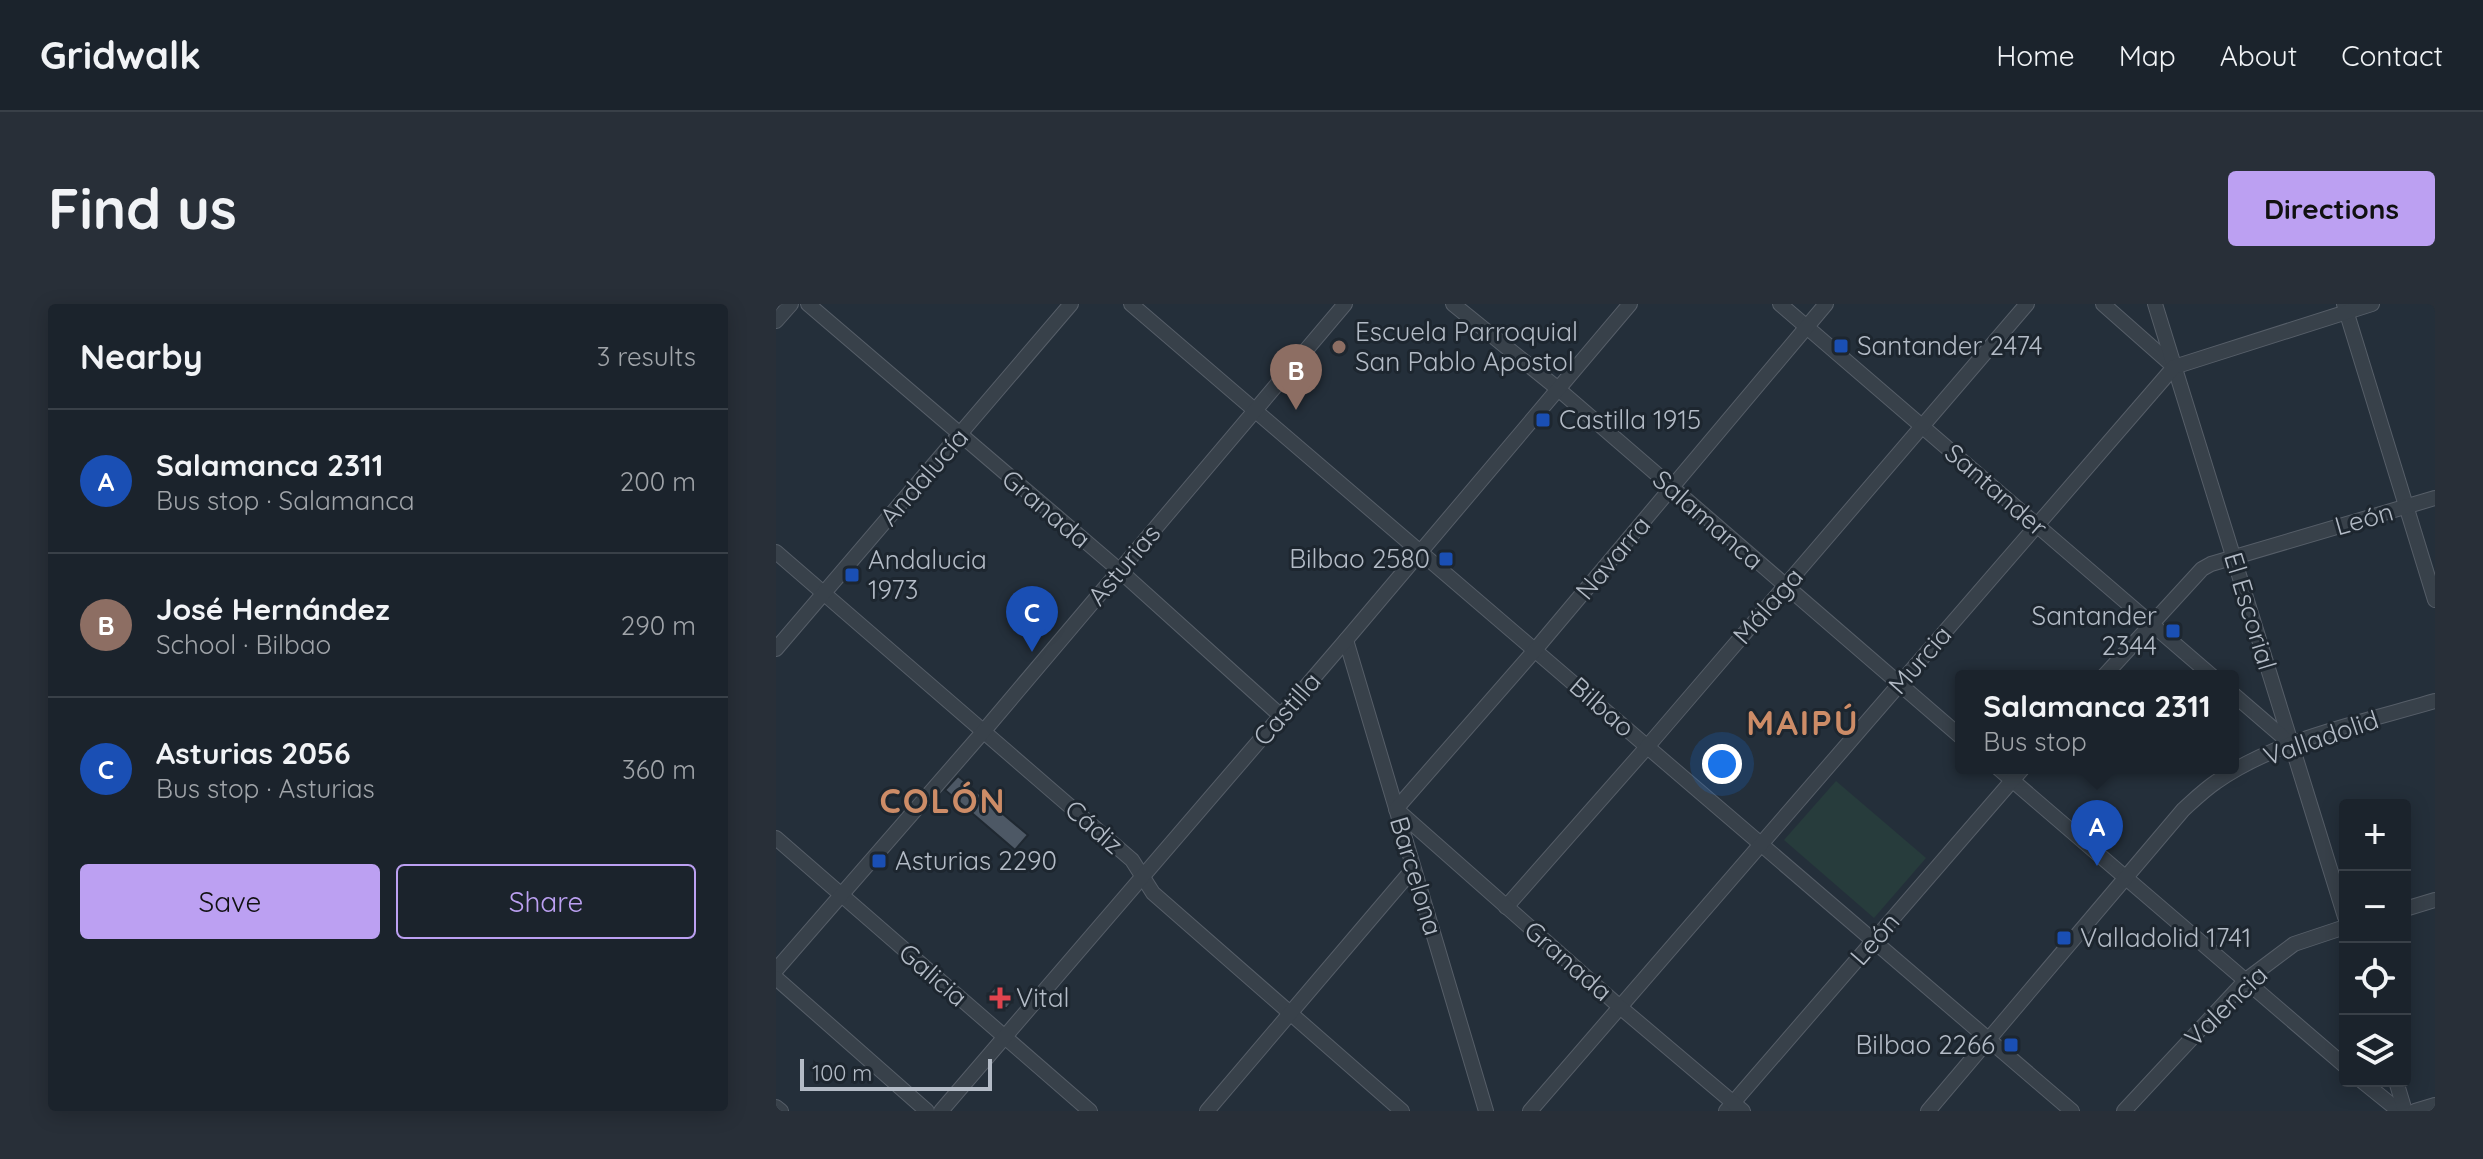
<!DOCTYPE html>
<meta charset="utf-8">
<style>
:root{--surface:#1b232c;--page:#282f38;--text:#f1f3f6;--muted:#a0a4a9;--line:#394048;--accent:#bca0f2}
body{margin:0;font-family:Quicksand,sans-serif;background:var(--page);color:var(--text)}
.controls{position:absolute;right:24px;bottom:24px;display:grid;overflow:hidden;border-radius:8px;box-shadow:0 4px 20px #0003}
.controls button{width:72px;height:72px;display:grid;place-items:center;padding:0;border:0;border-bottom:2px solid var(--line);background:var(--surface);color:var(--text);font:40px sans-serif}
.scale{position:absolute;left:24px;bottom:20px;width:192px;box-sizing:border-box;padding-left:8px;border:4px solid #b3bbc6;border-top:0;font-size:22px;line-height:28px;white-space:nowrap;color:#b3bbc6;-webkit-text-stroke:6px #1d262f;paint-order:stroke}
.you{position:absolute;left:946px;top:460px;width:28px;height:28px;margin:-20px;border:6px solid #fff;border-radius:50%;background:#1a73e8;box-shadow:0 0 0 12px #1a73e833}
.badge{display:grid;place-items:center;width:52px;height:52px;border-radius:50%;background:var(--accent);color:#fff;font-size:26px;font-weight:700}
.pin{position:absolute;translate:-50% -66px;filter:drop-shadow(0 2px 4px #0008)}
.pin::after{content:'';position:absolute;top:42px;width:28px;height:24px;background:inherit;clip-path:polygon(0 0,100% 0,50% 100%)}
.popup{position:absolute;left:1179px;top:366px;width:284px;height:104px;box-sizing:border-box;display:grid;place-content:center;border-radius:8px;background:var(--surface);filter:drop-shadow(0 2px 6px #0005);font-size:26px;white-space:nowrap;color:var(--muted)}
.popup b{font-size:30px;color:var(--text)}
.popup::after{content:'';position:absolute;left:50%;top:100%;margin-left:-16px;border:16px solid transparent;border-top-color:var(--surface)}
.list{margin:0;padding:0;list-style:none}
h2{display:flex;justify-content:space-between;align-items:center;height:104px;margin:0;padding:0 32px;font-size:34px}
h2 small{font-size:26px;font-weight:400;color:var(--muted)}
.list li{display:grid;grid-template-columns:52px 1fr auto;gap:24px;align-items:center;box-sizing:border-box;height:144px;padding:0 32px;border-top:2px solid var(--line)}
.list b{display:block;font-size:30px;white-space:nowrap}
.list p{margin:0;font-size:26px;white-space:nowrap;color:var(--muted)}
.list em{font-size:26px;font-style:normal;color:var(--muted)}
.actions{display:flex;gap:16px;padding:24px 32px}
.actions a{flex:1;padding:18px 0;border:2px solid var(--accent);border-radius:8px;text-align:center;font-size:28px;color:var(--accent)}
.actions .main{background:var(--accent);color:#111}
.icon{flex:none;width:44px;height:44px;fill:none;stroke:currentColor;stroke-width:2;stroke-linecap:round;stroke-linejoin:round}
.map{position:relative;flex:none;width:1659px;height:807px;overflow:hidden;border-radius:8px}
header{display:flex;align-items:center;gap:48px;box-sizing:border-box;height:112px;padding:0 40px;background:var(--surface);border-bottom:2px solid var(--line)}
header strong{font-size:38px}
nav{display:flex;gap:44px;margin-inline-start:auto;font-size:28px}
.intro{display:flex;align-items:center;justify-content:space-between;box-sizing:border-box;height:192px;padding:0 48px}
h1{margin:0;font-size:56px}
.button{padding:20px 36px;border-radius:8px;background:var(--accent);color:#111;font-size:28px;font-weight:700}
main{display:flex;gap:48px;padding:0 48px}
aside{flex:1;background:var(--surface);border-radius:8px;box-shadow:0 4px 20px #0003}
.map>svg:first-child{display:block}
</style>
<header>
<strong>Gridwalk</strong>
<nav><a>Home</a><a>Map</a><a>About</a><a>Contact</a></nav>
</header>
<div class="intro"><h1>Find us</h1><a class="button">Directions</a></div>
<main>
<aside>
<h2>Nearby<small>3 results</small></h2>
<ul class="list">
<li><span class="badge" style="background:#1a4fb4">A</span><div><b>Salamanca 2311</b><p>Bus stop · Salamanca</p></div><em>200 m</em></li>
<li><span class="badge" style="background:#8d6e63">B</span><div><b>José Hernández</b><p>School · Bilbao</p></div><em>290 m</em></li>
<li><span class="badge" style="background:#1a4fb4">C</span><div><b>Asturias 2056</b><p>Bus stop · Asturias</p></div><em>360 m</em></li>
</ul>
<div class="actions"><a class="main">Save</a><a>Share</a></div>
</aside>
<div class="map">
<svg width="1659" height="807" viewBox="0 0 1659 807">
<rect width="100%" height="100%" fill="#242f3a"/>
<polygon fill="#273c3c" points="1060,477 1150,554 1098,614 1008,536"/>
<g fill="#4d5865" stroke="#1f2831" stroke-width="2">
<polygon points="182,472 252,531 239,546 169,486"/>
<polygon points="220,682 237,696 231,704 224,704 211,692"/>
</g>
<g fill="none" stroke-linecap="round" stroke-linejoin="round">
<g stroke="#565e68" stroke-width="16">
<g id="minor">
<polyline points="32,0 343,266 505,412"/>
<polyline points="355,0 1296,807"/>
<polyline points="677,0 781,84 1185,433"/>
<polyline points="1004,0 1436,372"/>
<polyline points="1327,0 1396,61"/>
<polyline points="1379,0 1569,613"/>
<polyline points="1568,0 1659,296"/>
<polyline points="0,17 15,0"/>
<polyline points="0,248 356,556 377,589 626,807"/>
<polyline points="570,336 710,807"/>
<polyline points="0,345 295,0"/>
<polyline points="1328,372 1426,265 1435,260 1659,194"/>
<polyline points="1457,390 1515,440"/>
<polyline points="1222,464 1569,762"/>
<polyline points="0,534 314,807"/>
<polyline points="730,603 871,443 1251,0"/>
<polyline points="1629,605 1659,596"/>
<polyline points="0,666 207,428 569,0"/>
<polyline points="0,674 151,807"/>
<polyline points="1586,777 1623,807"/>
<polyline points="1620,777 1629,807"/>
<polyline points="0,803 5,807"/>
<polyline points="165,807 570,336 854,0"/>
<polyline points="431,807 637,565"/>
<polyline points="754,807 1398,63 1596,0"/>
<polyline points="950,807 1247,464"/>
<polyline points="967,807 844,703 620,505 759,346 1050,0"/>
<path d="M1152 807 1407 506C1418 496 1428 486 1440 478 1501 435 1588 418 1659 397"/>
<polyline points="1348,807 1470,676 1518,640 1569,623"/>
<polyline points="1639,807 1659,801"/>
</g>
</g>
<use href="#minor" stroke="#38414a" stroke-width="14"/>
</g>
<g fill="#1a4fb4" stroke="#1d262f" stroke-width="3">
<rect x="1057" y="34" width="16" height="16" rx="4"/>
<rect x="759" y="108" width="16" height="16" rx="4"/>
<rect x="662" y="247" width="16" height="16" rx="4"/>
<rect x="68" y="263" width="16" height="16" rx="4"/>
<rect x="1389" y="319" width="16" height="16" rx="4"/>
<rect x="95" y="549" width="16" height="16" rx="4"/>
<rect x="1280" y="626" width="16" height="16" rx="4"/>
<rect x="1227" y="733" width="16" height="16" rx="4"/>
</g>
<circle fill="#8d6e63" stroke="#1d262f" stroke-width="3" cx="563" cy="43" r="8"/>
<path fill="#e0444e" stroke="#1d262f" stroke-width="3" d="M220 682h8v8h8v8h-8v8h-8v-8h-8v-8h8z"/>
<g text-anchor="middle" stroke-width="6" stroke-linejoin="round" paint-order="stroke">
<g font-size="26" fill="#b3bbc6" stroke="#1d262f" text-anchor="start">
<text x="579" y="37">Escuela Parroquial<tspan x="579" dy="30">San Pablo Apostol</tspan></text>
<text x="1081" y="51">Santander 2474</text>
<text x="783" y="125">Castilla 1915</text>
<text x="654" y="264" text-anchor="end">Bilbao 2580</text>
<text x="92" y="265">Andalucia<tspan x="92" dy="30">1973</tspan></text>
<text x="1381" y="321" text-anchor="end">Santander<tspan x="1381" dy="30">2344</tspan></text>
<text x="119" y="566">Asturias 2290</text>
<text x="1304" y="643">Valladolid 1741</text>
<text x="240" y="703">Vital</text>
<text x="1219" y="750" text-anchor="end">Bilbao 2266</text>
</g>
<g font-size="26" fill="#b3bbc6" stroke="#1d262f">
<text transform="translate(148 173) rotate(-49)" y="9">Andalucía</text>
<text transform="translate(1220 186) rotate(41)" y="9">Santander</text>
<text transform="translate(270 205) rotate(40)" y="9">Granada</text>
<text transform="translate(1588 215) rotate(-16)" y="9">León</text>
<text transform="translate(932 216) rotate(41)" y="9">Salamanca</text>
<text transform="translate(837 254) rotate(-50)" y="9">Navarra</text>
<text transform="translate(348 261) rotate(-50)" y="9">Asturias</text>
<text transform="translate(992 302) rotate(-49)" y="9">Málaga</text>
<text transform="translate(1474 307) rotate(73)" y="9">El Escorial</text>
<text transform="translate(1144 356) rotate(-49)" y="9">Murcia</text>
<text transform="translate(826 403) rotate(41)" y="9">Bilbao</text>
<text transform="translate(511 405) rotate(-49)" y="9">Castilla</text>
<text transform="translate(1545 434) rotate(-19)" y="9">Valladolid</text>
<text transform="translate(318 523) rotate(41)" y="9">Cádiz</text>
<text transform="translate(640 572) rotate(73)" y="9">Barcelona</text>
<text transform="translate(1099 635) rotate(-49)" y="9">León</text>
<text transform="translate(792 657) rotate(41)" y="9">Granada</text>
<text transform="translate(157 671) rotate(41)" y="9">Galicia</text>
<text transform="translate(1450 702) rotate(-44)" y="9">Valencia</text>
</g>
<g font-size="34" font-weight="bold" letter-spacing="2" fill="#cd8c67" stroke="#1d262f">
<text x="1027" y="431">MAIPÚ</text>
<text x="167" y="509">COLÓN</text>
</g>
</g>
</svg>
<div class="controls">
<button>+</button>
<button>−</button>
<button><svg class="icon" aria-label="locate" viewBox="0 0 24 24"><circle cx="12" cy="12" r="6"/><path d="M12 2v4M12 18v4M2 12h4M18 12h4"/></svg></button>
<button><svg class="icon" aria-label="layers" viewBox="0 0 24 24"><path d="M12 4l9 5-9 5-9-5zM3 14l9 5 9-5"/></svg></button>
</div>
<div class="scale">100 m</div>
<div class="you"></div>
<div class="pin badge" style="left:1321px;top:562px;background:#1a4fb4">A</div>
<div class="popup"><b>Salamanca 2311</b>Bus stop</div>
<div class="pin badge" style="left:520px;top:106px;background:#8d6e63">B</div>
<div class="pin badge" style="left:256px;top:348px;background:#1a4fb4">C</div>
</div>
</main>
